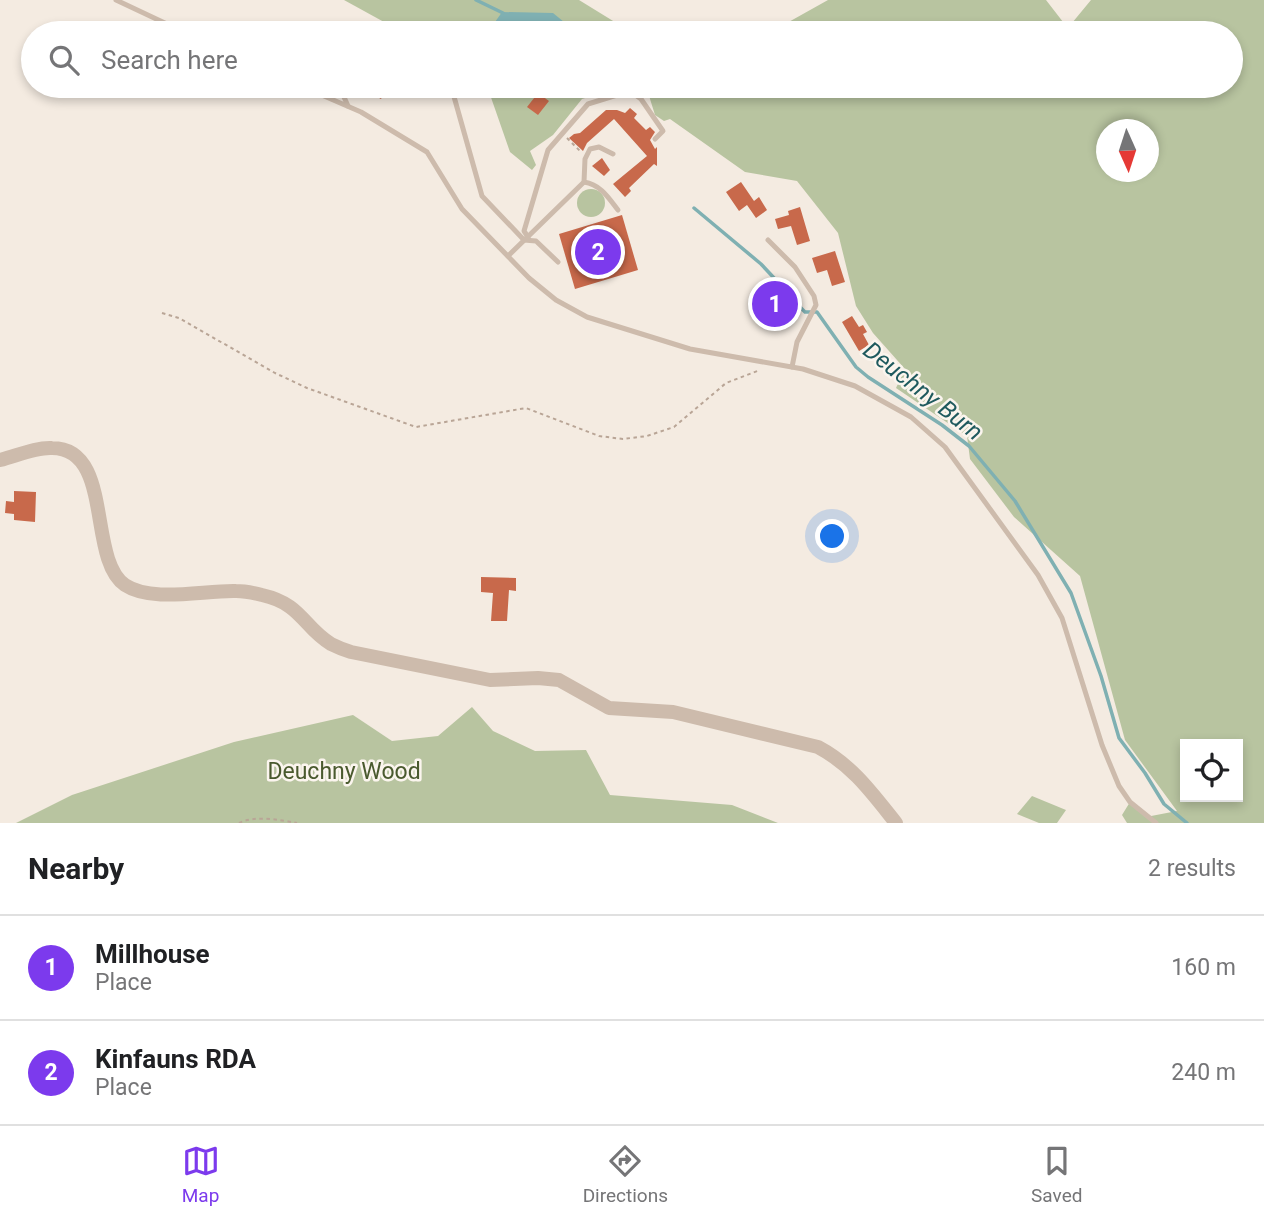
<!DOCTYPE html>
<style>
:root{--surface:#fff;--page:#f6f6f6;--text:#202124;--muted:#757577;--line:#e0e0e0;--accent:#7c3aed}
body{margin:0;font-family:Roboto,sans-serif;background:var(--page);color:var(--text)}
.controls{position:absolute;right:21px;bottom:21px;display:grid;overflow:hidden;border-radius:0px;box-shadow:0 4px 10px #0003}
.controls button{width:63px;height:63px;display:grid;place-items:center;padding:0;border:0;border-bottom:2px solid var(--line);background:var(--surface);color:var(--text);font:35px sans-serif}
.compass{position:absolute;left:1096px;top:119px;width:63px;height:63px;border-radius:50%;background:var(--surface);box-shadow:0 4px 10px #0003;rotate:177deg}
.you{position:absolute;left:833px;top:537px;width:24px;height:24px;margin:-18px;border:5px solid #fff;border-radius:50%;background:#1a73e8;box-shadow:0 0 0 10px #1a73e833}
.badge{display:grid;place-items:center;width:46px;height:46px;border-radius:50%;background:var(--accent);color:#fff;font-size:23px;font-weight:700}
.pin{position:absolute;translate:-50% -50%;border:4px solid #fff;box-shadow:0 2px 7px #0006}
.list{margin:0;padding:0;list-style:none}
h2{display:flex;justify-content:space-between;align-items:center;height:91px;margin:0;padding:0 28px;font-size:30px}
h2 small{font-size:23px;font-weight:400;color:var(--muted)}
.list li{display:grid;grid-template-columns:46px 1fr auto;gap:21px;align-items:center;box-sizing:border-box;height:105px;padding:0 28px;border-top:2px solid var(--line)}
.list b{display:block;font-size:26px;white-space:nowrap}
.list p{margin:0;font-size:23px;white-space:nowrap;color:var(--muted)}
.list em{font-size:23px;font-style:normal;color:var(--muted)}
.icon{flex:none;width:38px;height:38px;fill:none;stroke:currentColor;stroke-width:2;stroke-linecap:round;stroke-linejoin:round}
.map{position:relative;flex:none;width:1264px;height:823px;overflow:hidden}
.search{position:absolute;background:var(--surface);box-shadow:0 4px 10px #0003;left:21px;right:21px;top:21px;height:77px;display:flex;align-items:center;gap:18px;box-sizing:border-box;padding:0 24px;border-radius:38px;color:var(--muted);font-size:26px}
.sheet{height:301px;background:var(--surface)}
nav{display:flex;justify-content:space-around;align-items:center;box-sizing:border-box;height:98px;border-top:2px solid var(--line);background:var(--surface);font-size:19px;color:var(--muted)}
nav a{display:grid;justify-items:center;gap:4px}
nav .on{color:var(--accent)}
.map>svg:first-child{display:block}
</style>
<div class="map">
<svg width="1264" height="823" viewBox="0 0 1264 823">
<rect width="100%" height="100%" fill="#f4ebe1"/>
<g fill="#b8c4a0" fill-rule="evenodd">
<polygon points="344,0 579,0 618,24 622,33 404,33"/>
<path d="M828 0H1046L1070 31 1072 23 1091 0H1264V823H1127L1122 815 1130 802 1146 817 1177 811 1125 740 1080 576 1014 517 970 459 967 436 896 388 905 369 873 333 856 306 838 233 797 181 745 172 670 119 664 121 655 115 646 86H1231V33H769ZM1106 130H1148V172H1106ZM1185 744H1238V797H1185Z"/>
<polygon points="487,86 623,86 582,99 553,135 530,151 536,165 532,170 510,152"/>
<circle cx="591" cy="203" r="14"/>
<polygon points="472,707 493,731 535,751 586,750 610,795 732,805 778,823 16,823 72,795 234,742 353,715 392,741 438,736"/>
<polygon points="1032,796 1066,810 1057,823 1039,823 1017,814"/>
</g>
<polygon fill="#7fb0b2" points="502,12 553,13 564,22 563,33 495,33 493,25"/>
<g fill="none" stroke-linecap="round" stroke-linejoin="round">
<g stroke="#7fb0b2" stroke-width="3.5">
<polyline points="476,0 503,13"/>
<polyline points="601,86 605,95"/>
<polyline points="694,208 761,264 775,279 788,283 794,290 798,305 805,312 817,312 856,367 868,377 942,425 969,446 1015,501 1071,593 1101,676 1119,738 1145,773 1164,804 1187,823"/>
</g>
</g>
<g fill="#c8694b">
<polygon points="357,86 380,86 386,89 381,99"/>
<polygon points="538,93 549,101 538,115 527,107"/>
<polygon points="630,108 637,114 634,118 646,130 650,127 655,132 650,140 655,149 657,147 657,166 654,164 629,188 631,191 625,197 613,184 647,156 614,119 587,143 583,151 569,138 574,134 580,133 606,110 617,110 625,113"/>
<polygon points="602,158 610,170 604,176 592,166"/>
<polygon points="741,182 754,201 759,197 767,210 756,218 747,205 739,211 726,192"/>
<polygon points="800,207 810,241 797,245 791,226 778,229 775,219 789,215 788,211"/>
<polygon points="622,215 638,270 575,289 559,234"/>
<polygon points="835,251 845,282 832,286 827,270 817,273 812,258"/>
<polygon points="778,286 786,297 767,311 759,301"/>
<polygon points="852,316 859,327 863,325 867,332 863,334 869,345 859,351 842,322"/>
<polygon points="14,491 36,492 35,522 14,520 14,514 5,513 6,501 14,502"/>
<polygon points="481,577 516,578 516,591 509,590 507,621 491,621 493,593 481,592"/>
</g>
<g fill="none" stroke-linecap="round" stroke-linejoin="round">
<g stroke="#b9a596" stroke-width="2" stroke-dasharray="3.5 3.5" stroke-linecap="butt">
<polyline points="567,138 580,151"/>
<polyline points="162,313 179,318 275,373 307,388 416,427 526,408 599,436 623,439 647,436 674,427 726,383 760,370"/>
<path d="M239 823C255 815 280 820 297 823"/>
</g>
<g stroke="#cdbbac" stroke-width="5">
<polyline points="116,0 186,33"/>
<polyline points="290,29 305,33"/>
<polyline points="301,86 361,112 427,152 462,209 529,278 556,300 587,317 690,349 803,369 855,386 911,417 945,447 1038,575 1062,618 1102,745 1119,786 1130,802 1156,823"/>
<polyline points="339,86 348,106"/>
<polyline points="451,86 482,196 524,240 536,241 558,262"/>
<path d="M584 182C601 185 608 197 618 210"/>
<polyline points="528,237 524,231 548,150 588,104 617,95 634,94 641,99 663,131 655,139"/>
<polyline points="768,240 795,267 814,296 816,305 797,342 792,367"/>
<polyline points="508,256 584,182 585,159 590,149 599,147 613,154"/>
</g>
<path stroke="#cdbbac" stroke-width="14" d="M0 460C16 456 36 447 52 448 114 448 87 559 125 585 152 603 204 590 236 591 245 591 254 593 262 595 302 604 303 627 331 644 337 647 344 650 351 652L490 680 538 678 559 680 609 708 673 712 818 747C852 765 872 793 896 823"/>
</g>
<g text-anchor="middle" stroke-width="5" stroke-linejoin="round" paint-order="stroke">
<g font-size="23" fill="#4a5a2e" stroke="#fbf5ee">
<text x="344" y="779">Deuchny Wood</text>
</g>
<g font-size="24" font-style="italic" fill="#1f5a5e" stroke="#fbf5ee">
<text transform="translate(923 391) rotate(38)" y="8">Deuchny Burn</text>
</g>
</g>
</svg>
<div class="controls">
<button><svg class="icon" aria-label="locate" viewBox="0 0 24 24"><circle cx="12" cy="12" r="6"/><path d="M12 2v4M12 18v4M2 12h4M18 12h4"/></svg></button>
</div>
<svg class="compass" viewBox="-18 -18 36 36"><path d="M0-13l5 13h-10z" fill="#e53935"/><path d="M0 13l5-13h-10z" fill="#757577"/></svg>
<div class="you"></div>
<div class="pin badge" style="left:775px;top:304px">1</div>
<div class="pin badge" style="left:598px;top:252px">2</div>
<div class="search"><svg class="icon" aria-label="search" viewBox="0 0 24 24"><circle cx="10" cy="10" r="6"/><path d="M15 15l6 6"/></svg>Search here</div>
</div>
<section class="sheet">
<h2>Nearby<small>2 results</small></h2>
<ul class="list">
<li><span class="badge">1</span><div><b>Millhouse</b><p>Place</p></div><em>160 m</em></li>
<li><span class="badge">2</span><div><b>Kinfauns RDA</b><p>Place</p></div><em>240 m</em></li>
</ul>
</section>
<nav>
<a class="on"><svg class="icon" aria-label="map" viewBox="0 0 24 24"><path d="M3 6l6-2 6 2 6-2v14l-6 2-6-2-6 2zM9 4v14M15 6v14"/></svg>Map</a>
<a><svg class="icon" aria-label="directions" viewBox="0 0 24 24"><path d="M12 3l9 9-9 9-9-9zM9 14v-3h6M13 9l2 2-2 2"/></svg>Directions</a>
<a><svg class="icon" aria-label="saved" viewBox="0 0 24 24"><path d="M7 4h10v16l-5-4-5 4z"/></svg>Saved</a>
</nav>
